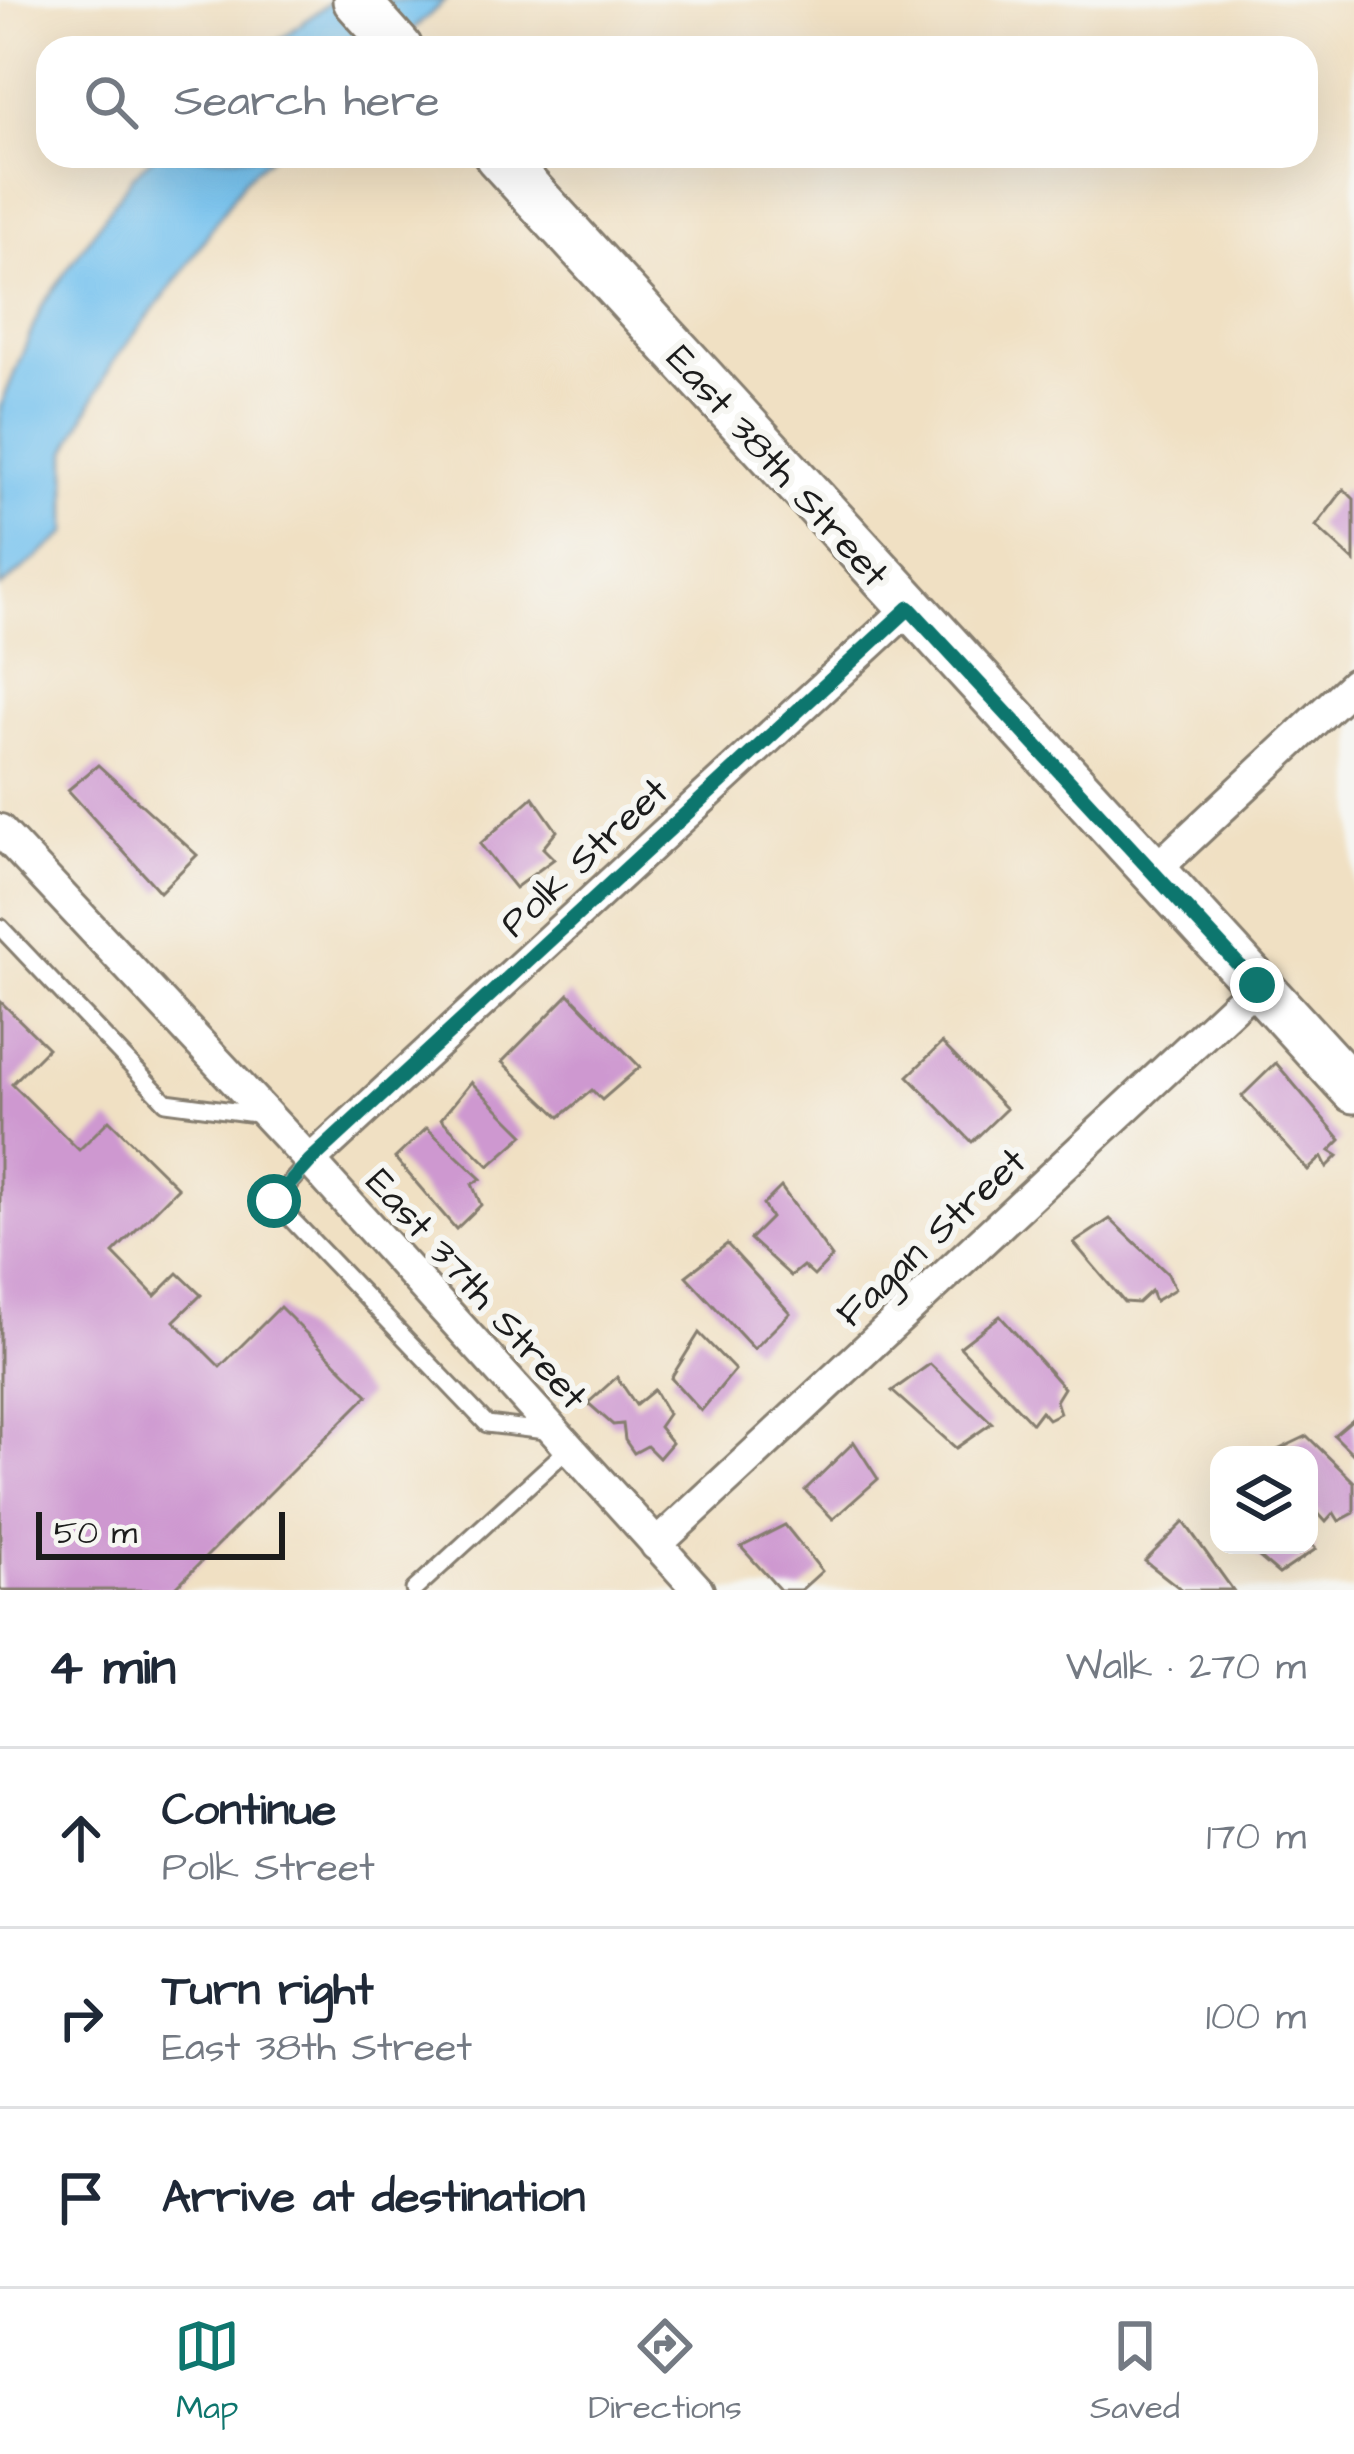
<!DOCTYPE html>
<meta charset="utf-8">
<style>
:root{--surface:#fff;--page:#f6f6f7;--text:#1f2937;--muted:#747a83;--line:#e0e1e3;--accent:#0f766e}
body{margin:0;font-family:"Architects Daughter",sans-serif;background:var(--page);color:var(--text)}
.controls{position:absolute;right:36px;bottom:36px;display:grid;overflow:hidden;border-radius:24px;box-shadow:0 12px 48px #0002}
.controls button{width:108px;height:108px;display:grid;place-items:center;padding:0;border:0;border-bottom:3px solid var(--line);background:var(--surface);color:var(--text);font:60px sans-serif}
.scale{position:absolute;left:36px;bottom:30px;width:249px;box-sizing:border-box;padding-left:12px;border:6px solid #1c1c1c;border-top:0;font-size:33px;line-height:42px;white-space:nowrap;color:#1c1c1c;-webkit-text-stroke:9px #f6f6f2;paint-order:stroke}
.stop{position:absolute;width:36px;height:36px;margin:-27px;border:9px solid #0f766e;border-radius:50%;background:#fff}
.stop.end{background:#0f766e;border-color:#fff;box-shadow:0 3px 12px #0008}
.list{margin:0;padding:0;list-style:none}
h2{display:flex;justify-content:space-between;align-items:center;height:156px;margin:0;padding:0 48px;font-size:51px}
h2 small{font-size:39px;font-weight:400;color:var(--muted)}
.list li{display:grid;grid-template-columns:78px 1fr auto;gap:36px;align-items:center;box-sizing:border-box;height:180px;padding:0 48px;border-top:3px solid var(--line)}
.list b{display:block;font-size:45px;white-space:nowrap}
.list p{margin:0;font-size:39px;white-space:nowrap;color:var(--muted)}
.list em{font-size:39px;font-style:normal;color:var(--muted)}
.icon{flex:none;width:66px;height:66px;fill:none;stroke:currentColor;stroke-width:2;stroke-linecap:round;stroke-linejoin:round}
.map{position:relative;flex:none;width:1354px;height:1590px;overflow:hidden}
.search{position:absolute;background:var(--surface);box-shadow:0 12px 48px #0002;left:36px;right:36px;top:36px;height:132px;display:flex;align-items:center;gap:30px;box-sizing:border-box;padding:0 42px;border-radius:36px;color:var(--muted);font-size:45px}
.sheet{height:696px;background:var(--surface)}
nav{display:flex;justify-content:space-around;align-items:center;box-sizing:border-box;height:168px;border-top:3px solid var(--line);background:var(--surface);font-size:33px;color:var(--muted)}
nav a{display:grid;justify-items:center;gap:6px}
nav .on{color:var(--accent)}
.map>svg:first-child{display:block}
</style>
<div class="map">
<svg width="1354" height="1590" viewBox="0 0 1354 1590">
<rect width="100%" height="100%" fill="#f6f6f2"/>
<filter id="ink" filterUnits="userSpaceOnUse"><feTurbulence type="fractalNoise" baseFrequency=".00833" numOctaves="2"/><feDisplacementMap in="SourceGraphic" scale="24" xChannelSelector="R" yChannelSelector="G"/><feConvolveMatrix kernelMatrix="1 2 1 2 8 2 1 2 1" color-interpolation-filters="sRGB"/></filter>
<filter id="wash" filterUnits="userSpaceOnUse"><feTurbulence type="fractalNoise" baseFrequency=".004" numOctaves="4" result="noise"/><feDisplacementMap in="SourceGraphic" scale="48" xChannelSelector="R" yChannelSelector="G"/><feGaussianBlur stdDeviation="2.7" result="paint"/><feColorMatrix in="noise" values="0 0 0 0 0 0 0 0 0 0 0 0 0 0 0 0 0 1.4 0 .05"/><feComposite in="paint" operator="in"/></filter>
<g filter="url(#wash)">
<rect width="100%" height="100%" fill="#f0e0c3"/>
<g fill="#73c1ee" stroke="#486e85" stroke-width="3">
<polygon points="333,0 446,0 392,48 269,48"/>
<polygon points="154,156 271,156 245,179 179,277 112,363 67,451 67,533 0,588 0,408 42,306 132,177"/>
</g>
<g id="blocks">
<g fill="#ce98d0">
<polygon points="1344,489 1354,499 1354,561 1316,526"/>
<polygon points="98,765 197,855 160,892 68,790"/>
<polygon points="533,797 557,831 543,848 554,859 515,888 480,844"/>
<polygon points="569,994 640,1067 602,1100 592,1090 560,1117 502,1062"/>
<polygon points="0,1001 48,1048 12,1084 79,1150 109,1120 178,1188 113,1253 155,1296 178,1273 201,1295 174,1321 220,1367 280,1307 368,1395 173,1590 0,1590"/>
<polygon points="942,1043 1006,1109 972,1142 908,1076"/>
<polygon points="1276,1063 1341,1140 1330,1151 1338,1156 1327,1167 1322,1157 1308,1170 1242,1096"/>
<polygon points="471,1082 524,1135 489,1166 441,1119"/>
<polygon points="427,1128 481,1179 472,1184 481,1205 456,1229 395,1158"/>
<polygon points="781,1187 832,1257 814,1276 803,1266 791,1276 750,1239 771,1218 763,1205"/>
<polygon points="1110,1219 1168,1274 1175,1289 1155,1301 1151,1291 1138,1303 1124,1302 1074,1243"/>
<polygon points="727,1244 790,1313 754,1349 686,1276"/>
<polygon points="1000,1316 1064,1388 1056,1401 1060,1413 1048,1419 1041,1411 1032,1423 960,1347"/>
<polygon points="699,1333 735,1370 701,1411 671,1378"/>
<polygon points="930,1364 992,1423 956,1448 892,1391"/>
<polygon points="617,1377 636,1405 654,1390 668,1414 659,1427 672,1443 659,1458 647,1446 634,1453 625,1440 623,1424 613,1425 588,1403"/>
<polygon points="1354,1418 1354,1455 1334,1435"/>
<polygon points="1307,1436 1354,1482 1354,1513 1339,1521 1334,1513 1326,1522 1309,1503 1309,1455 1267,1455"/>
<polygon points="854,1442 878,1479 833,1519 805,1490"/>
<polygon points="1184,1522 1233,1590 1182,1590 1145,1561"/>
<polygon points="785,1525 822,1571 801,1590 780,1590 741,1547"/>
<polygon points="1245,1545 1312,1545 1316,1549 1279,1574"/>
</g>
</g>
</g>
<g filter="url(#ink)">
<use href="#blocks" fill-opacity="0" stroke="#867e70" stroke-width="3"/>
<g fill="none" stroke-linecap="round" stroke-linejoin="round">
<g stroke="#867e70" stroke-width="21">
<g id="service">
<polyline points="0,927 166,1102 263,1115"/>
<polyline points="310,1161 274,1201 487,1424 554,1432"/>
<polyline points="414,1590 570,1447"/>
</g>
</g>
<g stroke="#867e70" stroke-width="36">
<g id="minor">
<polyline points="0,830 310,1161 698,1590"/>
<polyline points="1152,873 1354,684"/>
<polyline points="310,1161 909,608"/>
<polyline points="656,1545 1257,985"/>
</g>
</g>
<g stroke="#867e70" stroke-width="51">
<g id="secondary">
<polyline points="356,0 399,48"/>
<polyline points="498,156 1354,1090"/>
</g>
</g>
<use href="#service" stroke="#fff" stroke-width="15"/>
<use href="#minor" stroke="#fff" stroke-width="30"/>
<use href="#secondary" stroke="#fff" stroke-width="45"/>
</g>
</g>
<g fill="none" stroke-linecap="round" stroke-linejoin="round" filter="url(#ink)">
<polyline stroke="#0f766e" stroke-width="15" points="274,1201 310,1161 909,608 1257,985"/>
</g>
<g text-anchor="middle" stroke-width="12" stroke-linejoin="round" paint-order="stroke">
<g font-size="39" fill="#1c1c1c" stroke="#f6f6f2">
<text transform="translate(779 465) rotate(48)" y="14">East 38th Street</text>
<text transform="translate(583 856) rotate(-43)" y="14">Polk Street</text>
<text transform="translate(930 1236) rotate(-43)" y="14">Fagan Street</text>
<text transform="translate(478 1288) rotate(48)" y="14">East 37th Street</text>
</g>
</g>
</svg>
<div class="controls">
<button><svg class="icon" aria-label="layers" viewBox="0 0 24 24"><path d="M12 4l9 5-9 5-9-5zM3 14l9 5 9-5"/></svg></button>
</div>
<div class="scale">50 m</div>
<div class="stop" style="left:274px;top:1201px"></div>
<div class="stop end" style="left:1257px;top:985px"></div>
<div class="search"><svg class="icon" aria-label="search" viewBox="0 0 24 24"><circle cx="10" cy="10" r="6"/><path d="M15 15l6 6"/></svg>Search here</div>
</div>
<section class="sheet">
<h2>4 min<small>Walk · 270 m</small></h2>
<ul class="list">
<li><svg class="icon" aria-label="ahead" viewBox="0 0 24 24"><path d="M12 20V5M6 11l6-6 6 6"/></svg><div><b>Continue</b><p>Polk Street</p></div><em>170 m</em></li>
<li><svg class="icon" aria-label="right" viewBox="0 0 24 24"><path d="M7 20v-9h11M14 6l5 5-5 5"/></svg><div><b>Turn right</b><p>East 38th Street</p></div><em>100 m</em></li>
<li><svg class="icon" aria-label="arrive" viewBox="0 0 24 24"><path d="M6 21V4h12l-3 4 3 4H6"/></svg><div><b>Arrive at destination</b></div></li>
</ul>
</section>
<nav>
<a class="on"><svg class="icon" aria-label="map" viewBox="0 0 24 24"><path d="M3 6l6-2 6 2 6-2v14l-6 2-6-2-6 2zM9 4v14M15 6v14"/></svg>Map</a>
<a><svg class="icon" aria-label="directions" viewBox="0 0 24 24"><path d="M12 3l9 9-9 9-9-9zM9 14v-3h6M13 9l2 2-2 2"/></svg>Directions</a>
<a><svg class="icon" aria-label="saved" viewBox="0 0 24 24"><path d="M7 4h10v16l-5-4-5 4z"/></svg>Saved</a>
</nav>
